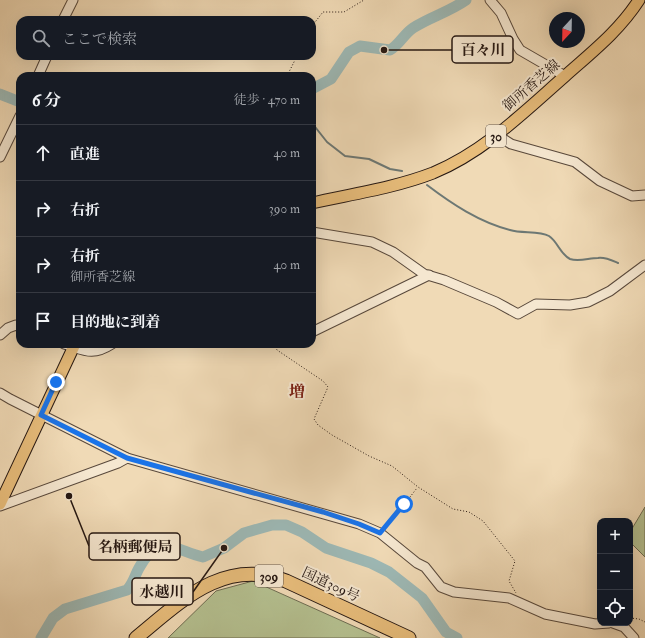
<!DOCTYPE html>
<html lang="ja">
<meta charset="utf-8">
<style>
:root{--surface:#171b24;--page:#242831;--text:#f1f3f6;--muted:#9ea1a6;--line:#363941}
body{margin:0;font-family:"IM FELL Double Pica","Noto Serif JP",serif;background:var(--page);color:var(--text)}
.controls{position:absolute;right:12px;bottom:12px;display:grid;overflow:hidden;border-radius:8px;box-shadow:0 4px 16px #0002}
.controls button{width:36px;height:36px;display:grid;place-items:center;padding:0;border:0;border-bottom:1px solid var(--line);background:var(--surface);color:var(--text);font:20px sans-serif}
.compass{position:absolute;left:549px;top:12px;width:36px;height:36px;border-radius:50%;background:var(--surface);box-shadow:0 4px 16px #0002;rotate:202deg}
.stop{position:absolute;width:12px;height:12px;margin:-9px;border:3px solid #1a73e8;border-radius:50%;background:#fff}
.stop.end{background:#1a73e8;border-color:#fff;box-shadow:0 1px 4px #0008}
.list{margin:0;padding:0;list-style:none}
h2{display:flex;justify-content:space-between;align-items:center;height:52px;margin:0;padding:0 16px;font-size:17px}
h2 small{font-size:13px;font-weight:400;color:var(--muted)}
.list li{display:grid;grid-template-columns:26px 1fr auto;gap:12px;align-items:center;box-sizing:border-box;height:56px;padding:0 16px;border-top:1px solid var(--line)}
.list b{display:block;font-size:15px;white-space:nowrap}
.list p{margin:0;font-size:13px;white-space:nowrap;color:var(--muted)}
.list em{font-size:13px;font-style:normal;color:var(--muted)}
.icon{flex:none;width:22px;height:22px;fill:none;stroke:currentColor;stroke-width:2;stroke-linecap:round;stroke-linejoin:round}
.map{position:relative;flex:none;width:645px;height:638px;overflow:hidden}
.search{position:absolute;background:var(--surface);box-shadow:0 4px 16px #0002;left:16px;top:16px;width:300px;height:44px;display:flex;align-items:center;gap:10px;box-sizing:border-box;padding:0 14px;border-radius:12px;color:var(--muted);font-size:15px}
.panel{position:absolute;background:var(--surface);box-shadow:0 4px 16px #0002;left:16px;top:72px;width:300px;height:276px;border-radius:12px}
.map>svg:first-child{display:block}
</style>
<div class="map">
<svg width="645" height="638" viewBox="0 0 645 638">
<rect width="100%" height="100%" fill="#f0dab6"/>
<filter id="stains"><feTurbulence type="fractalNoise" baseFrequency=".005" numOctaves="4"/><feColorMatrix values="0 0 0 0 .2 0 0 0 0 .09 0 0 0 0 .02 0 0 0 .5 -.17"/></filter>
<radialGradient id="worn" r=".72"><stop offset=".6" stop-color="#630" stop-opacity="0"/><stop offset="1" stop-color="#630" stop-opacity=".3"/></radialGradient>
<g fill="#b5c191" stroke="#6d6c52">
<polygon points="645,507 645,557 630,542 630,532"/>
<polygon points="253,581 380,638 168,638 216,591"/>
</g>
<g fill="none" stroke-linecap="round" stroke-linejoin="round">
<g stroke="#6d7874" stroke-width="2">
<polyline points="312,123 327,142 345,156 369,159 390,169 402,171"/>
<path d="M427 185C452 204 479 222 510 230 522 234 539 230 549 236 558 242 560 254 570 259 579 262 589 258 598 258 605 257 611 260 618 263"/>
</g>
<g stroke="#9db9b6" stroke-width="11">
<path d="M312 89 331 79 349 52 360 46 390 50C399 45 404 34 413 28 430 17 449 12 466 0"/>
<polyline points="0,94 20,102"/>
<path d="M41 638 53 618 65 609 127 590C133 584 135 575 139 568 159 532 172 549 203 557L224 548 244 533 272 525H286L302 532 326 548 371 563 389 572 422 598 446 632 457 638"/>
</g>
<g stroke="#58483b" stroke-width="11">
<g id="minor">
<polyline points="490,0 501,13 513,39 520,50 565,76"/>
<polyline points="63,20 73,0"/>
<polyline points="38,76 47,56"/>
<polyline points="497,135 511,144 575,162 600,181 632,196 645,195"/>
<polyline points="0,157 20,116"/>
<polyline points="312,232 372,242 393,252 424,274 444,280 496,302 518,314 536,304 570,305 588,302 610,291 645,265"/>
<polyline points="312,332 429,275"/>
<polyline points="0,335 8,328 16,325 20,327"/>
<path d="M64 344C84 350 92 357 112 344"/>
<polyline points="0,393 10,399 127,458 359,524 380,533 417,563 425,567 441,587 454,592 509,598 545,614 595,624 609,623"/>
<polyline points="0,506 118,463 127,458"/>
<polyline points="613,623 624,627 634,638"/>
</g>
</g>
<g stroke="#251712" stroke-width="13">
<g id="major">
<path d="M312 203C352 194 394 188 433 173 484 152 524 112 565 76 592 52 619 31 639 0"/>
<polyline points="0,504 75,344"/>
</g>
</g>
<g stroke="#251712" stroke-width="15">
<path id="highway" d="M136 638C181 601 224 557 286 581L409 638"/>
</g>
<g stroke="#251712" stroke-width="1" stroke-dasharray="1 2" stroke-linecap="butt">
<polyline points="312,26 323,12 344,12 364,0"/>
<polyline points="287,76 297,56"/>
<polyline points="274,344 277,350 323,381 328,387 314,419 318,425 332,435 369,456 392,466 418,487 453,509 469,512 483,521 515,561 509,581 516,593"/>
<polyline points="386,528 417,488"/>
<polyline points="630,618 639,619 645,622"/>
</g>
<use href="#minor" stroke="#f5e7d0" stroke-width="9"/>
<use href="#major" stroke="#e8bd7b" stroke-width="11"/>
<use href="#highway" stroke="#e8bd7b" stroke-width="13"/>
</g>
<g fill="none" stroke-linecap="round" stroke-linejoin="round">
<polyline stroke="#1a73e8" stroke-width="5" points="56,382 41,415 127,458 323,512 359,524 380,533 404,504"/>
</g>
<g text-anchor="middle" stroke-width="4" stroke-linejoin="round" paint-order="stroke">
<g fill="#f5e7d0" stroke="#63554b" stroke-width="1">
<rect x="486" y="125" width="20" height="22" rx="3"/>
<rect x="255" y="565" width="28" height="22" rx="3"/>
</g>
<g font-size="13" font-weight="bold" fill="#251712">
<text x="496" y="141">30</text>
<text x="269" y="581">309</text>
</g>
<g font-size="14" fill="#251712" stroke="#f5e7d0">
<text transform="translate(531 85) rotate(-41)" y="5">御所香芝線</text>
<text transform="translate(331 584) rotate(25)" y="5">国道309号</text>
</g>
<g font-size="16" font-weight="bold" fill="#7a1f14" stroke="#f5e7d0">
<text x="297" y="397">増</text>
</g>
</g>
<path fill="none" stroke="#251712" stroke-width="1.5" d="M384 50L452 50M69 496L89 546M224 548L193 592"/>
<g fill="#251712" stroke="#f5e7d0" stroke-width="1.5">
<circle cx="384" cy="50" r="4"/>
<circle cx="69" cy="496" r="4"/>
<circle cx="224" cy="548" r="4"/>
</g>
<g fill="#f5e7d0" stroke="#251712" stroke-width="1.5">
<rect x="452" y="36" width="61" height="27" rx="4"/>
<rect x="89" y="533" width="91" height="27" rx="4"/>
<rect x="132" y="578" width="61" height="27" rx="4"/>
</g>
<g font-size="15" text-anchor="middle" font-weight="bold" fill="#251712">
<text x="483" y="55">百々川</text>
<text x="135" y="552">名柄郵便局</text>
<text x="162" y="597">水越川</text>
</g>
<rect width="100%" height="100%" filter="url(#stains)"/>
<rect width="100%" height="100%" fill="url(#worn)"/>
</svg>
<div class="controls">
<button>+</button>
<button>−</button>
<button><svg class="icon" aria-label="locate" viewBox="0 0 24 24"><circle cx="12" cy="12" r="6"/><path d="M12 2v4M12 18v4M2 12h4M18 12h4"/></svg></button>
</div>
<svg class="compass" viewBox="-18 -18 36 36"><path d="M0-13l5 13h-10z" fill="#e53935"/><path d="M0 13l5-13h-10z" fill="#9ea1a6"/></svg>
<div class="stop" style="left:404px;top:504px"></div>
<div class="stop end" style="left:56px;top:382px"></div>
<div class="search"><svg class="icon" aria-label="search" viewBox="0 0 24 24"><circle cx="10" cy="10" r="6"/><path d="M15 15l6 6"/></svg>ここで検索</div>
<section class="panel">
<h2>6 分<small>徒歩 · 470 m</small></h2>
<ul class="list">
<li><svg class="icon" aria-label="ahead" viewBox="0 0 24 24"><path d="M12 20V5M6 11l6-6 6 6"/></svg><div><b>直進</b></div><em>40 m</em></li>
<li><svg class="icon" aria-label="right" viewBox="0 0 24 24"><path d="M7 20v-9h11M14 6l5 5-5 5"/></svg><div><b>右折</b></div><em>390 m</em></li>
<li><svg class="icon" aria-label="right" viewBox="0 0 24 24"><path d="M7 20v-9h11M14 6l5 5-5 5"/></svg><div><b>右折</b><p>御所香芝線</p></div><em>40 m</em></li>
<li><svg class="icon" aria-label="arrive" viewBox="0 0 24 24"><path d="M6 21V4h12l-3 4 3 4H6"/></svg><div><b>目的地に到着</b></div></li>
</ul>
</section>
</div>
